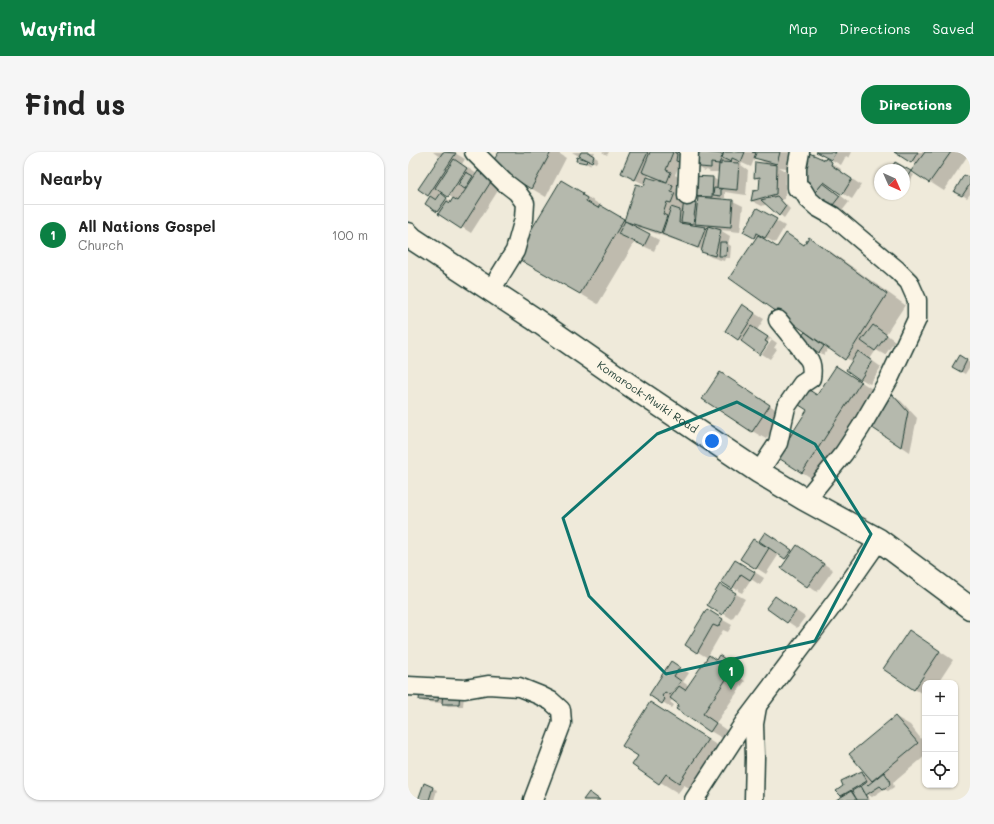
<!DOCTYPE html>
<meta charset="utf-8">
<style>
:root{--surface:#fff;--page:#f6f6f6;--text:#222;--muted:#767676;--line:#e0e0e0;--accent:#0b8043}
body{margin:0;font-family:Mali,sans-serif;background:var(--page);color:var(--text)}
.controls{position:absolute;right:12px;bottom:12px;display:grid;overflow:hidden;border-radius:8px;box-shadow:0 1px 3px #0004}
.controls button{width:36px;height:36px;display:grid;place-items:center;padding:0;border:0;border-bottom:1px solid var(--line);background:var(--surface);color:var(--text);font:20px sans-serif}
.compass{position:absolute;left:466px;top:12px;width:36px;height:36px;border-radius:50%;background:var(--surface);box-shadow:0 1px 3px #0004;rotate:135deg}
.you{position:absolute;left:304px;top:289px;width:14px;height:14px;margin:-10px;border:3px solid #fff;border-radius:50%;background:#1a73e8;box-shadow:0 0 0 6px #1a73e833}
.badge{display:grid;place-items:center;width:26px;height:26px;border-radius:50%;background:var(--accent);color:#fff;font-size:13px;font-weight:700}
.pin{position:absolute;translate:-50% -33px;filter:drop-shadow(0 1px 2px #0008)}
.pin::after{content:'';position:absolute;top:21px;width:14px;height:12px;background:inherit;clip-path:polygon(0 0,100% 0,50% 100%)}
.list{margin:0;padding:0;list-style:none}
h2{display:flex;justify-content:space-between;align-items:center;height:52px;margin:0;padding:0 16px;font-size:17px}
h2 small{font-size:13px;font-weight:400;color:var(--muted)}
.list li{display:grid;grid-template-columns:26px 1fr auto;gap:12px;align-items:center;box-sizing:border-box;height:60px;padding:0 16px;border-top:1px solid var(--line)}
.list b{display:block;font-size:15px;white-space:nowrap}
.list p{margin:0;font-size:13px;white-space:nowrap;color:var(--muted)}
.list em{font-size:13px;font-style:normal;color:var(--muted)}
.icon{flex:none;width:22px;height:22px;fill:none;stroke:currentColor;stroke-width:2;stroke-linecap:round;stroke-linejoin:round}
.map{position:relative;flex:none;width:562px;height:648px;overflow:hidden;border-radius:16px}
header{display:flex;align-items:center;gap:24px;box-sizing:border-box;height:56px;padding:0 20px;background:var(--accent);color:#fff}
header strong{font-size:19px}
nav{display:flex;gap:22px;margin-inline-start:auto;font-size:14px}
.intro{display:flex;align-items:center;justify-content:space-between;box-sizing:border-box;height:96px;padding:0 24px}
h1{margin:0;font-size:28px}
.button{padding:10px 18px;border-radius:16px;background:var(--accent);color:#fff;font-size:14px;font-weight:700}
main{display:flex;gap:24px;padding:0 24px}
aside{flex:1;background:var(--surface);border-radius:16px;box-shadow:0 1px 3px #0004}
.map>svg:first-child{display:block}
</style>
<header>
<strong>Wayfind</strong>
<nav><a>Map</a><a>Directions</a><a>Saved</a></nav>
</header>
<div class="intro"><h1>Find us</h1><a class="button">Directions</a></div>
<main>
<aside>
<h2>Nearby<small></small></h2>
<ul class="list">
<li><span class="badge">1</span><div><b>All Nations Gospel</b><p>Church</p></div><em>100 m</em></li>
</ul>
</aside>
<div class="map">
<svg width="562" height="648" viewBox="0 0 562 648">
<rect width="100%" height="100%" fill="#efeada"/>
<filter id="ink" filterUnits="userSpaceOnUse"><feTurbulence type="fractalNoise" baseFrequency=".025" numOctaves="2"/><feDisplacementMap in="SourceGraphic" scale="8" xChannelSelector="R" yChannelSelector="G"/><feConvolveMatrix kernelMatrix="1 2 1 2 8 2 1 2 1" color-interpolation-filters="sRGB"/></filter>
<g filter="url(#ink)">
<g fill="#0003" fill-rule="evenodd">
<path d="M25 0H45L57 7 54 12 69 22 93 34 63 81 18 52 23 44 12 37 33 6ZM35 40 46 47 44 50 33 43Z"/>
<polygon points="92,0 149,0 158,6 138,45 121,35 119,38 105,29"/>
<polygon points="164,0 187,0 185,4 190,7 188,11 174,5 174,6"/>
<polygon points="194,0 201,0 199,3"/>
<path d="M224 0H276L267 23 272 26 268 36 279 42 277 48 290 52 291 47 284 44 305 26 310 29 311 20H302L299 18 297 19 287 14 288 0 316 4 317 1 313 0H383L379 16 371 15 378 19 377 47 373 48 382 57 376 66 359 52 354 54 344 49 352 39 353 29 347 25 359 12 347 5 343 15 334 11 333 13 340 18 338 43 317 40V46H314V48L325 49 335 54 332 80 312 78 322 84 320 92 323 94 322 106H317L316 109 303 105 294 100V98L267 88 232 76V78L251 88 246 99 227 90 190 152 109 105 153 29 217 68 238 33 214 21ZM241 23 249 28 248 29 240 26Z"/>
<polygon points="409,0 444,0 441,6 438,4 433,13"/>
<polygon points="487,0 562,0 536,39 505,19 509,13"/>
<polygon points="169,8 178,9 183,11 182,13"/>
<polygon points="418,8 433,17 432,19 453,33 444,47 424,35 423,36 441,50 431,63 406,44"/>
<polygon points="488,11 506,23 500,32 496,30 496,18 483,18"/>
<polygon points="562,27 562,42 559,46 548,39"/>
<polygon points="349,58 377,74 367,91 358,86 356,89 369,96 378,82 397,93 401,87 419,97 497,153 478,182 487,189 477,203 468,198 462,207 473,215 462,232 453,227 444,210 322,126 349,86 337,79"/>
<polygon points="334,154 356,167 349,178 353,180 369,191 366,196 369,197 362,207 354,202 364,188 362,187 352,201 318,179"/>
<polygon points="401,184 420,197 416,203 411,200"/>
<polygon points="551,204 562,211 562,214 557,222 545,215"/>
<polygon points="312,221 375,262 358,287 344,279"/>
<polygon points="443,223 467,239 408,329 394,320 410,244"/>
<polygon points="484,244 493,249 509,266 502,300 493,294"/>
<polygon points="358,381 386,400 390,394 425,418 409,440 374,416 380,408 371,402 358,422 334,407 346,388 361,397"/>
<polygon points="337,414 356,426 352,433 343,427 334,441 330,439 331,437 330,436 329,438 315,429"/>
<polygon points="328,442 337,447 324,467 316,462"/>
<polygon points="368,445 397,465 389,476 360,456"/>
<polygon points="299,459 324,473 320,480 315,478 300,504 308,508 311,504 334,518 330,524 337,529 308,571 321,580 316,587 302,579 265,547 262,550 266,553 264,556 242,542 263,510 281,521 275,530 281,534 300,506 278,493"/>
<polygon points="515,488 545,508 530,531 517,531 517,543 506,537"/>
<polygon points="13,539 56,544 55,554 40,554 34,551 16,550 12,547"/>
<polygon points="243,551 318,599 290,641 276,633 270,641 225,613 231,604"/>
<polygon points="488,565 502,573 517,592 517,604 485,631 486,635 480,639 476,637 464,645 459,642 462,648 430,648 435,644 433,643 454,620 460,624"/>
<polygon points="17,632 29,638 26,648 11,648"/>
</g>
<g fill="#b5b9ad" stroke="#1f3d34">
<polygon points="35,0 48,1 20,44 10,37"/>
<polygon points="91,0 143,0 123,37 83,12"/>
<polygon points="173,0 181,0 181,1 186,4 184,10 171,4"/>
<polygon points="222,0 240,0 227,28 213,21"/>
<polygon points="242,0 265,0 258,18 263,20 259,30 234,20"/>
<polygon points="266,0 273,0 271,10 268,9 269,2"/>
<polygon points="287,0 293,0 315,2 311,12 303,11 303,16 292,15 291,12 290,13 289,15 286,14"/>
<polygon points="316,0 337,0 333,10 324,6 323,10 314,6"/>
<polygon points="344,0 372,0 369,12 346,6 348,1"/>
<polygon points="399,0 417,8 418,6 424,10 423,13 444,27 434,43 416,30 406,42 393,33"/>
<polygon points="408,0 428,0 423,8"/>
<polygon points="486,0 510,0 503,11"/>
<polygon points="517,0 543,0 521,31 503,19"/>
<polygon points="169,5 179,8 178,11 168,9"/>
<polygon points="46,7 59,16 40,45 27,36"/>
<polygon points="313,10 331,11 329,38 309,36 311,12 313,13"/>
<polygon points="347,10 369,13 368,42 343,49 345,39 351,38 352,25 346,26"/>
<polygon points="487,10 503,19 496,30 496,18 482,18"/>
<polygon points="70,19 84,28 53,77 30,62 39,49 42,51 45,46 50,49"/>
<polygon points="58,20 65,24 57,37 50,33"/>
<polygon points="556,23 562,26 562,32 554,44 546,40"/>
<polygon points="284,24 305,25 304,45 283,44"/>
<polygon points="239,25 265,33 263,40 267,41 263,51 259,50 255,62 259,64 253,81 216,69 228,32 236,34"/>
<polygon points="153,28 175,41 174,43 179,46 178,49 190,56 192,53 216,67 172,142 107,105"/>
<polygon points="415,31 432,44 421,58 404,44"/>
<polygon points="306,36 313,37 313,44 305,43"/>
<polygon points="33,41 39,46 29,60 17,52 22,44 28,48"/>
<polygon points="369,44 378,54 371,64 353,48"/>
<polygon points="290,45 325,48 323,75 287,72"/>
<polygon points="276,48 288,50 285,72 273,70"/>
<polygon points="263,55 272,58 271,71 298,75 290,96 254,82"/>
<polygon points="349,56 369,67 357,86 348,81 346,86 335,80"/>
<polygon points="217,69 242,82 236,94 210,82"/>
<polygon points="300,74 313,78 307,104 293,100"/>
<polygon points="378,81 396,93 401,85 479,142 437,208 321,126 350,83 369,95"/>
<polygon points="312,90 319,90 318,104 311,104"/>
<polygon points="334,152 347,161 330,188 317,179"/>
<polygon points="465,173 479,183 467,199 453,189"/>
<polygon points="343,174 360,185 357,189 360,191 352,203 333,189"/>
<polygon points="397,180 416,194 411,201 391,187"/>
<polygon points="450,199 464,209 452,228 438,218"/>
<polygon points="551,203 559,208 553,220 544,215"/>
<polygon points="428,214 453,230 394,321 369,305 399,258 388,251 398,236 409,243"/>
<polygon points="312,220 362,253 344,280 294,247"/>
<polygon points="484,242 500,260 493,295 463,275"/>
<polygon points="357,380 384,398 377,407 351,389"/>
<polygon points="345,387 361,396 348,417 332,407"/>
<polygon points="389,393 416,412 399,435 373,416"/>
<polygon points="327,408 347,420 342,428 333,422 324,437 313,430"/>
<polygon points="312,432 328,441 314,463 299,453"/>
<polygon points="367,444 388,459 379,471 358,456"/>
<polygon points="299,457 315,467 310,475 305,473 289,501 277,493"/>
<polygon points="501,478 532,499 506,538 475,517"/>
<polygon points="301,503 308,508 311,503 320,509 316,515 323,520 295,562 308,571 302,580 268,557 271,553 262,546 271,534 277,538"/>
<polygon points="263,509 272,515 266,524 273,529 262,543 257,540 254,544 257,547 254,552 241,543"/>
<polygon points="12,538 31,539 30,549 11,548"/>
<polygon points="35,540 52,541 51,552 34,552"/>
<polygon points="242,550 300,587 271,631 258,622 251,632 224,613 230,604 214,594"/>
<polygon points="487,564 510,591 464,629 441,602"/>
<polygon points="454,619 459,629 433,644 428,639 435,634 433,629"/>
<polygon points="476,620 481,627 482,633 475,637 472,634 458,643 453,634 458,631 460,633"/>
<polygon points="16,631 25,635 21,648 10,648"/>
<polygon points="452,634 460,648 449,648 444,639"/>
<polygon points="443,639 449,648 428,648"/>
<polygon points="181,640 192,648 175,648"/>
</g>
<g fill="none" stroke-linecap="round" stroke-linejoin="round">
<g stroke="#1f3d34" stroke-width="21">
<g id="minor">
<polyline points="66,0 96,30 109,40 117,51 116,67 107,99 83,138"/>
<polyline points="392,0 389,16 389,36 394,37 400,47 409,55 425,64 489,118 501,130 509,148 509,167 481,227 453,275 436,301 405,339 396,347"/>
<polyline points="279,44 281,0"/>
<path d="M351 320 370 291 378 255 394 232 403 226C404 220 404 211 400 206 397 202 394 201 392 195L370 168"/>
<polyline points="0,534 57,537 80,533 111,535 131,543 143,549 153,558 154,571 125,648"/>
<polyline points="286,648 336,571 434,441 471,388"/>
<polyline points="346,648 347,605 346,572 349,555"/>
</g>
</g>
<g stroke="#1f3d34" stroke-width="25">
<g id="major">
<path id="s1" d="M0 82 5 87 125 166 220 232 351 320 396 347 471 388 562 456"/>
</g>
</g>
<use href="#minor" stroke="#fcf5e5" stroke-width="18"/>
<use href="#major" stroke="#fcf5e5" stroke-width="22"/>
</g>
</g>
<path fill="none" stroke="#0f766e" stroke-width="3" stroke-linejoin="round" d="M329 250 407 292 463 382 407 489 258 522 181 444 155 366 249 282Z"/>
<g text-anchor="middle" stroke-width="3" stroke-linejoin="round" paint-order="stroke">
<g font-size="11" fill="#1f3d34" stroke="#fcf5e5">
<text dy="4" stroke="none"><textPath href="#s1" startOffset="290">Komarock-Mwiki Road</textPath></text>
</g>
</g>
</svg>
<div class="controls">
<button>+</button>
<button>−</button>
<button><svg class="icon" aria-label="locate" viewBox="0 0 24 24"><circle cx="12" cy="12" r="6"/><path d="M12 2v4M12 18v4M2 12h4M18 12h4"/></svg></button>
</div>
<svg class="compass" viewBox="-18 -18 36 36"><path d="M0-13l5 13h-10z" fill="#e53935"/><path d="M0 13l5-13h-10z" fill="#767676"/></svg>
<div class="you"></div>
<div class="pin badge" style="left:323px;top:538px">1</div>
</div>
</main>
